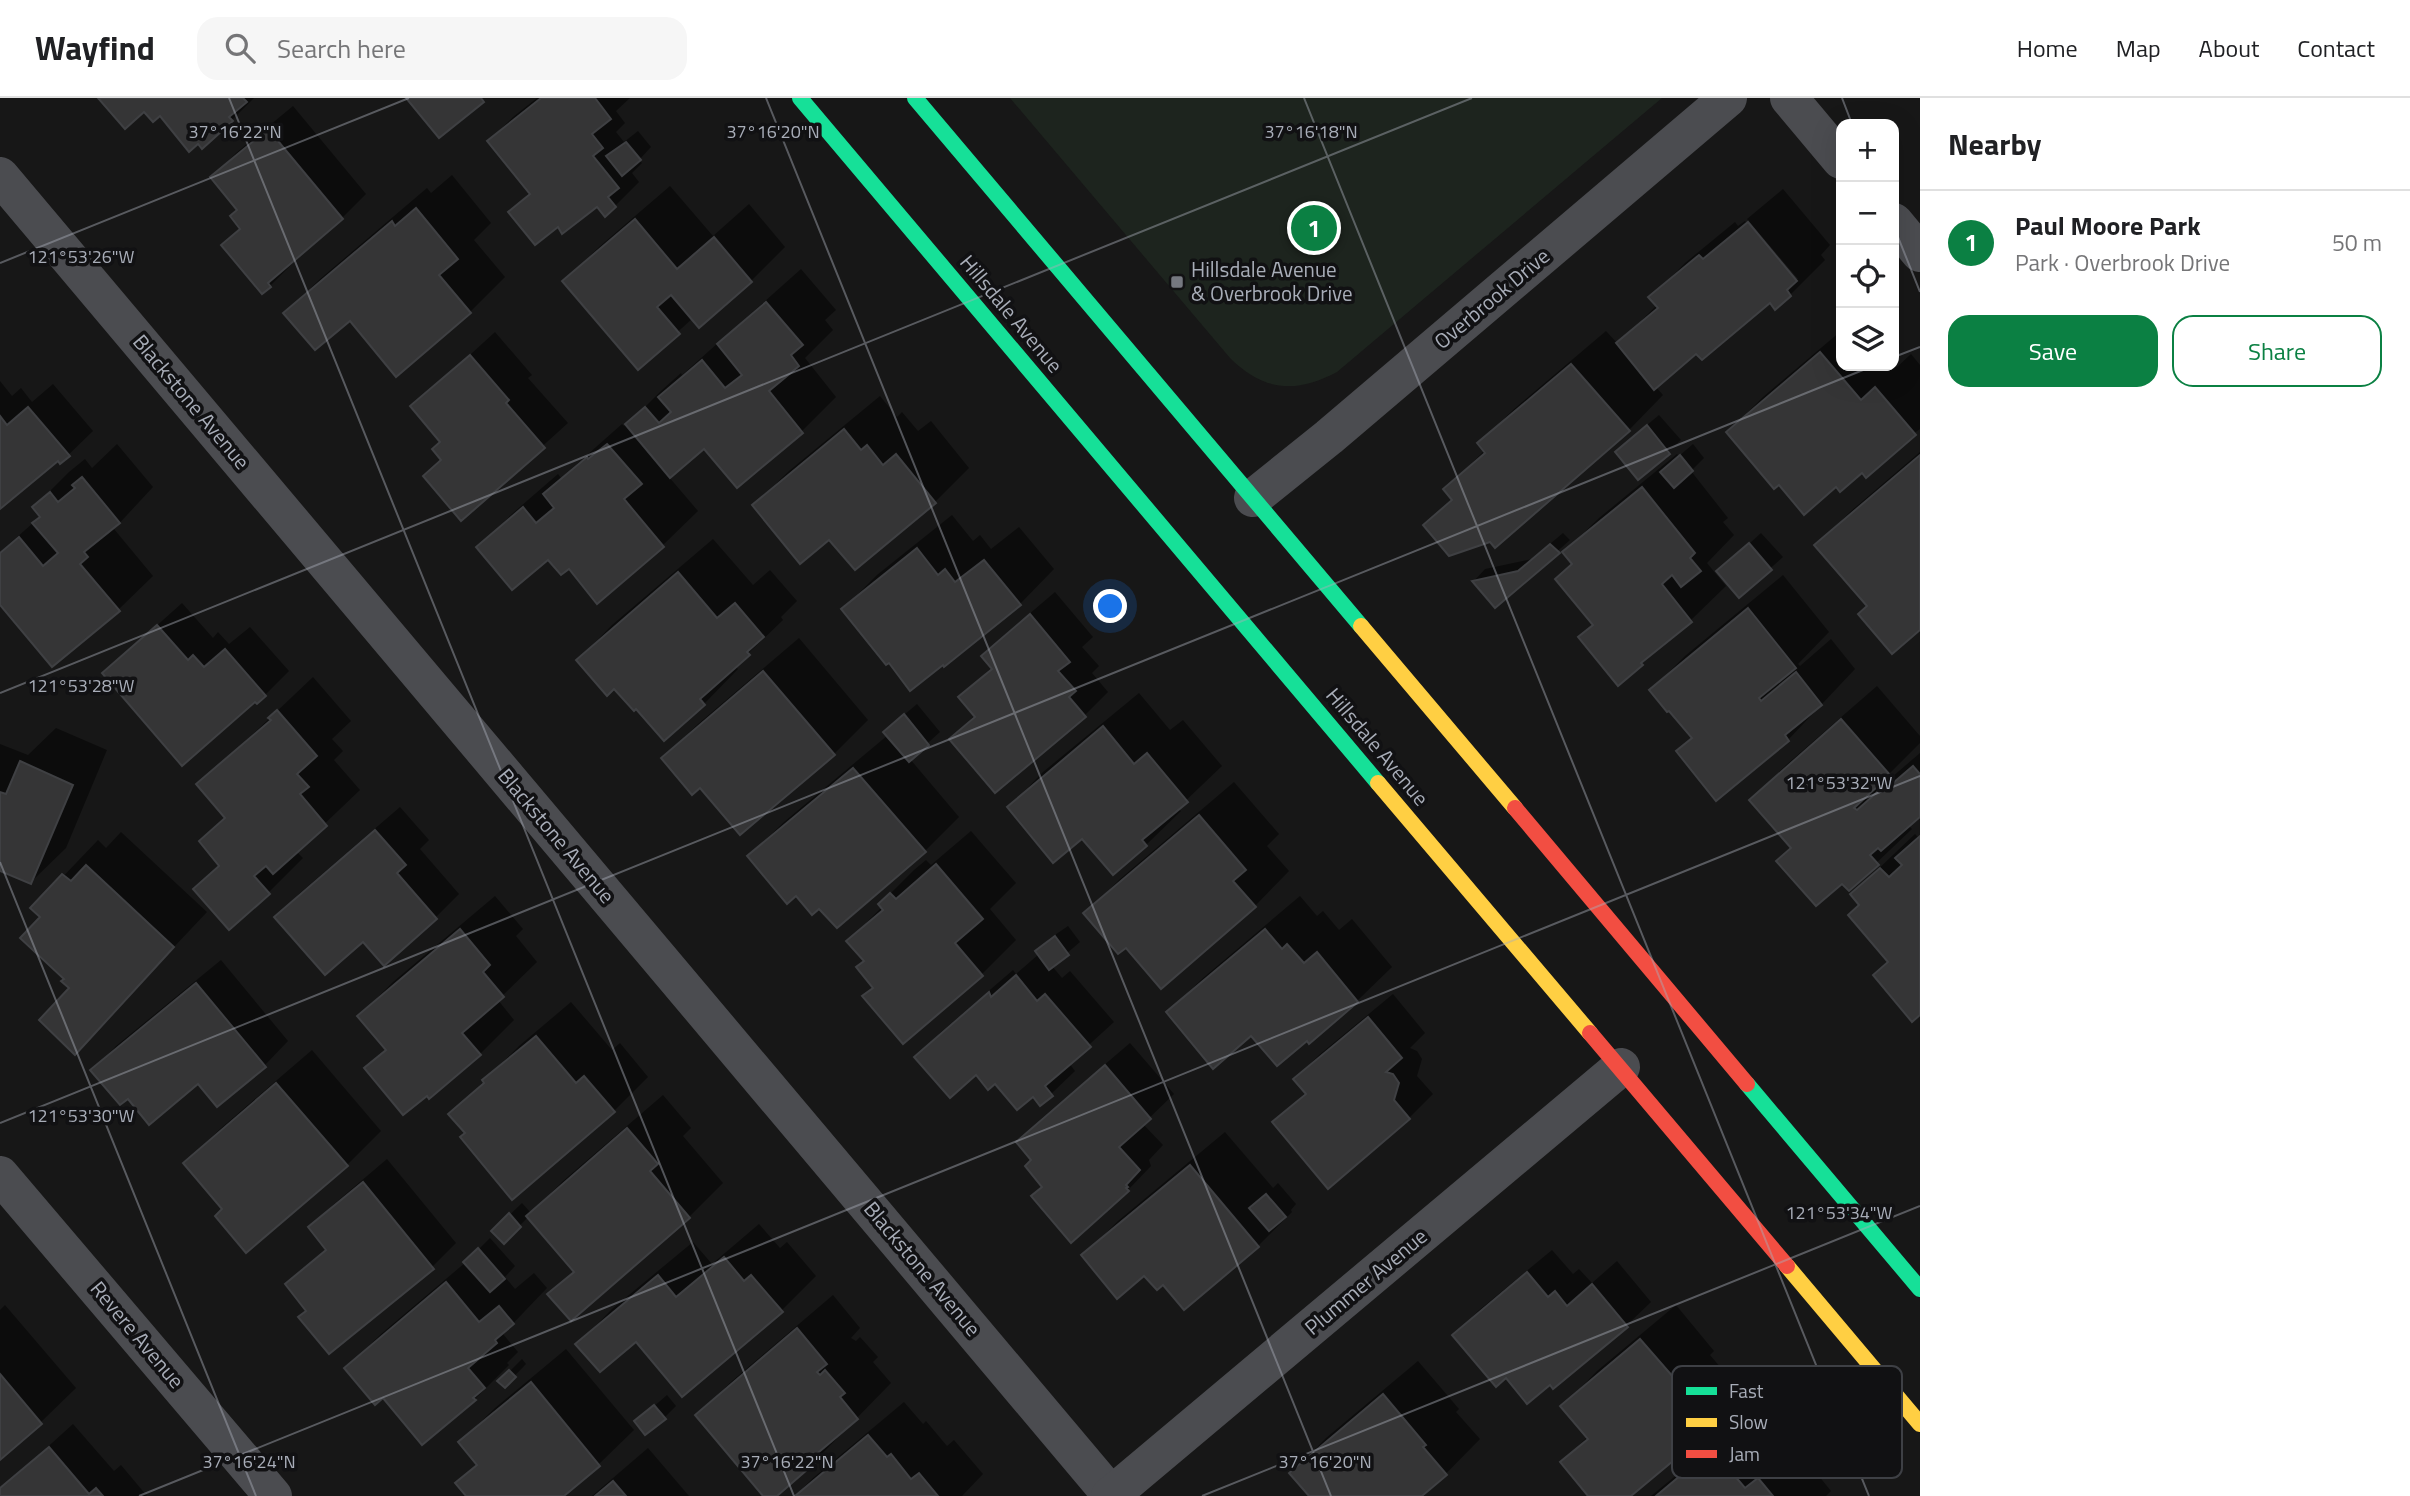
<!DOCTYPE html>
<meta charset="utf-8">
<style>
:root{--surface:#fff;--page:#f6f6f6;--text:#202124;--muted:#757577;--line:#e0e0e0;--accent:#0b8043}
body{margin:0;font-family:"Titillium Web",sans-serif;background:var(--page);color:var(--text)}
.controls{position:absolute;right:21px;top:21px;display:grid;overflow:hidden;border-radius:14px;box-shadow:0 7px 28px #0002}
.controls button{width:63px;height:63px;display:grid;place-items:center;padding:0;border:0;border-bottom:2px solid var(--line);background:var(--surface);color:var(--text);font:35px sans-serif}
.you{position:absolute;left:1111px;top:509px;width:24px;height:24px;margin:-18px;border:5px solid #fff;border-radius:50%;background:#1a73e8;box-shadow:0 0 0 10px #1a73e833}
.badge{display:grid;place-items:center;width:46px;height:46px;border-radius:50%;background:var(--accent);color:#fff;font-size:23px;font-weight:700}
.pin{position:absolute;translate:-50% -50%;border:4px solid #fff;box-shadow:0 2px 7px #0006}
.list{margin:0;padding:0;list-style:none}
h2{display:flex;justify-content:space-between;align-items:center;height:91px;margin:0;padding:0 28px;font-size:30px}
h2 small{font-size:23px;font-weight:400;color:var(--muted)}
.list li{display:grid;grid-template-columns:46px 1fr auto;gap:21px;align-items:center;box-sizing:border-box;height:105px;padding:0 28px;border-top:2px solid var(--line)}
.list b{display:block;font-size:26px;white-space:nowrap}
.list p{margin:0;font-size:23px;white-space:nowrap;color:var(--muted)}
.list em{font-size:23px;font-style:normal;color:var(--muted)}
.actions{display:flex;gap:14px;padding:21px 28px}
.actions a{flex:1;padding:16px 0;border:2px solid var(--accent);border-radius:21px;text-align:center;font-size:24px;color:var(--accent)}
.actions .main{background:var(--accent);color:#fff}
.icon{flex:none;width:38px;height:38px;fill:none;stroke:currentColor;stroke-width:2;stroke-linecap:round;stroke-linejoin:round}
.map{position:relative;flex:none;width:1920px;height:1398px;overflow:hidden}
header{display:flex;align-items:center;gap:42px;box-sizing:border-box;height:98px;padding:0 35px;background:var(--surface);border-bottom:2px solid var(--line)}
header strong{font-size:33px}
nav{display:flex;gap:38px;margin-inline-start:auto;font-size:24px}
.search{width:490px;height:63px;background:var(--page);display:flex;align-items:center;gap:18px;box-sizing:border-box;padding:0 24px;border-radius:21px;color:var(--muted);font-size:26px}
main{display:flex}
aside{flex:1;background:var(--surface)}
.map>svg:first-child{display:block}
</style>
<header>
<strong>Wayfind</strong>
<div class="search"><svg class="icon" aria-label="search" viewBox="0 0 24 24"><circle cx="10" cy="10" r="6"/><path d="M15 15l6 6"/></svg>Search here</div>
<nav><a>Home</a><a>Map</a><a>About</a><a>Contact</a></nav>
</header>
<main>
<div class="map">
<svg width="1920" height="1398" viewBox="0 0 1920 1398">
<rect width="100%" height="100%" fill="#171717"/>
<path fill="#1d241e" d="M1010 0H1662L1337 274C1296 296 1263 293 1230 260Z"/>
<g fill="#0007">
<polygon points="101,0 254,0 232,22 160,16"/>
<polygon points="537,0 630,0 616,13 625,25 616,34 624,44 638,33 651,49 639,62 642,65 632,75 639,84 615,108 597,107 558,126 510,114 530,94 489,43 513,19"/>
<polygon points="293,8 366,96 342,120 292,162 294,164 270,188 223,147 241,129 239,112 213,79 236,55"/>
<polygon points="452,77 491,125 474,142 505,179 470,214 396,276 350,221 285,215 320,181 427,90 431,95"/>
<polygon points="670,88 713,138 749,106 785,149 751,183 693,220 638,270 564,183 599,149"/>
<polygon points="1783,91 1830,147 1821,157 1825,162 1790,197 1770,203 1697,253 1655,288 1663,297 1629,332 1491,442 1426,427 1453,400 1446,391 1485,352 1479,345 1514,311 1606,233 1618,246 1657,207 1651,200 1685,165 1735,124 1738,128 1745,123 1793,181 1798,181 1747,121"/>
<polygon points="801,171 836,212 825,222 833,232 805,260 836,299 802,333 737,388 705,349 669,379 698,413 663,447 598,503 569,469 548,459 478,449 513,415 558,376 561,380 622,326 624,328 636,318 662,292 681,275 682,277"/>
<polygon points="1841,233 1841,268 1894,268 1894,266 1897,269 1911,256 1920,267 1920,331 1862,373 1837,386 1780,385 1728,334 1763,299"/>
<polygon points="495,234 532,277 528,280 568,325 462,421 443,361 442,343 413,309"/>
<polygon points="0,283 12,298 21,290 32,304 53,286 93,333 61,364 58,360 0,409"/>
<polygon points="880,298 897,319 902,314 918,333 931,323 969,370 935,404 829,439 754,407 789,373"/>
<polygon points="1659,317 1681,342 1638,380 1629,342"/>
<polygon points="117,346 153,389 114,431 153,478 118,512 0,504 0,454 41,418 34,409 69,374 85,361 92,370"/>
<polygon points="1693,346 1704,360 1691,373 1728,420 1723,424 1734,437 1707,465 1716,476 1761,435 1783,459 1739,498 1718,474 1716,476 1726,488 1691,522 1618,585 1581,539 1594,526 1574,465 1564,454 1599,420 1677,356 1679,358"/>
<polygon points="1920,354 1920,530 1869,508 1817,447 1851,413"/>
<polygon points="952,417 973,443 980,437 991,451 1019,429 1054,471 1020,506 889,563 843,511 877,477"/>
<polygon points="1563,435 1570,442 1496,508 1474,483 1485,471 1532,461"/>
<polygon points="713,441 753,487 770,472 797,503 781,519 783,522 735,568 738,571 704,606 664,641 636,608 615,588 578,562 612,527"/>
<polygon points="1783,477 1829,534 1798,566 1800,568 1831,541 1855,571 1788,642 1678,653 1693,639 1651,592 1685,558"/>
<polygon points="1055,494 1093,539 1082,549 1099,568 1092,575 1108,594 1084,618 951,641 975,617 961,599 993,568 984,558 1008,534"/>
<polygon points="182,505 213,540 218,534 229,546 250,529 289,573 265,597 104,575"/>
<polygon points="799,540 868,622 834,656 700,688 663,660 698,626"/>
<polygon points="313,579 351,623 332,641 343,653 334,662 360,692 296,753 303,760 268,795 195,791 220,766 201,743 226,719 199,687"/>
<polygon points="1877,588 1920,638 1920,645 1889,676 1892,679 1920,655 1920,717 1908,727 1912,731 1849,791 1792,749 1751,702 1786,667"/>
<polygon points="1139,595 1170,632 1183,622 1222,668 1178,710 1181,713 1146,747 1083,738 1009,709 1043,674"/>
<polygon points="917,606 940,634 910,661 959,719 925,753 819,808 796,796 749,758 784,724 888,637 898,622"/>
<polygon points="56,630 107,652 66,750 31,784 0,771 0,646 28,657"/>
<polygon points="1234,684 1279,736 1267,748 1289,773 1255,808 1161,889 1126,848 1086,815 1120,781"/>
<polygon points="400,709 429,742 420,751 459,796 435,820 364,841 276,819 300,795"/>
<polygon points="971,733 1016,785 990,811 1016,842 982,876 903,944 874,889 865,862 848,843 882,809 880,806 914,772 926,762 931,767"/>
<polygon points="121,734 207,814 75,954 71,890 42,819 33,810 98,742 106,750"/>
<polygon points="1915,736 1918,739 1920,737 1920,915 1889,863 1861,806 1852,796"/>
<polygon points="495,798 523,831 516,838 537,864 498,902 514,922 480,956 427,995 367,971 387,950 359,918 393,884"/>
<polygon points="1300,798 1317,818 1323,813 1339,832 1352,821 1392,869 1357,903 1310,943 1308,940 1251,936 1168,914 1203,880"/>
<polygon points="1068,828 1080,844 1052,868 1062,880 1070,873 1114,924 1069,965 1075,973 1051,996 1033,996 995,984 976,975 916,959 940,935 1013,872 1016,876 1039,856 1037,853 1049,841"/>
<polygon points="221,862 288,943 265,967 217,1006 198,983 128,999 93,972 116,948"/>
<polygon points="1393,896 1425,935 1410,950 1417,953 1422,961 1417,978 1433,996 1409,1020 1328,1088 1275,1024 1306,994 1295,981 1319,957"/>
<polygon points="571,904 612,952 620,945 648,979 614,1013 467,1035 451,1016 519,948"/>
<polygon points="1130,945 1174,996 1143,1026 1163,1047 1149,1062 1151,1068 1128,1092 1044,1088 1033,1062 1018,1044 1042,1020"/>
<polygon points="312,952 381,1033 347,1067 224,1111 185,1065 220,1031"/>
<polygon points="663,997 691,1030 683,1038 723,1085 689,1119 550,1197 575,1172 529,1118 504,1144 493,1133 522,1105 531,1115 563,1083"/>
<polygon points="1225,1034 1273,1090 1278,1085 1296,1106 1291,1112 1292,1114 1258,1148 1163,1184 1144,1176 1084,1157 1118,1123"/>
<polygon points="387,1061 456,1145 432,1169 308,1212 287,1186 327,1150 310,1130 334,1106"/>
<polygon points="759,1126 780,1150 787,1144 816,1178 782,1212 682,1297 636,1242 578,1246 612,1211 693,1144 712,1166"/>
<polygon points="490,1140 515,1168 505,1179 515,1191 534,1175 547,1190 503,1236 518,1254 507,1265 509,1267 475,1301 423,1344 383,1297 346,1270 381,1236 466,1164"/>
<polygon points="1552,1152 1573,1176 1579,1171 1592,1185 1617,1163 1651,1204 1627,1227 1554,1289 1550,1285 1507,1278 1455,1237 1478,1213"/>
<polygon points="833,1197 860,1230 851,1240 856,1243 860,1239 878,1259 873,1264 891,1285 815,1363 774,1398 766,1398 697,1317 732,1283"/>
<polygon points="5,1207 76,1290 41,1324 0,1360 0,1212"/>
<polygon points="1676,1207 1714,1253 1710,1257 1743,1296 1709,1330 1628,1398 1591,1398 1562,1365 1588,1338 1563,1308 1597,1273"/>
<polygon points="566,1251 634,1332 599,1366 561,1398 468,1398 458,1385 478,1365 460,1344 495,1310"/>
<polygon points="522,1261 526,1266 505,1288 500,1283"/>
<polygon points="1418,1263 1459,1311 1456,1314 1480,1341 1424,1398 1311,1398 1292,1375 1326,1340"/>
<polygon points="667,1297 676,1308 664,1320 637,1323"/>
<polygon points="904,1304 923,1326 926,1323 947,1348 954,1342 983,1376 962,1398 795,1398 813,1380"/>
<polygon points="1742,1323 1757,1342 1764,1337 1781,1357 1793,1346 1831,1393 1826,1398 1651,1398"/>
<polygon points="73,1326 114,1373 121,1367 147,1398 2,1398 0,1392"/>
<polygon points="648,1350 689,1398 592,1398"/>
</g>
<g fill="#353536" stroke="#3f4043" stroke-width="2">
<polygon points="98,0 243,0 247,4 229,19 233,23 202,51 198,46 189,54 160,18 153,24 144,14 125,31"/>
<polygon points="406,0 481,0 484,4 439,40"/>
<polygon points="541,0 595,0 611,21 592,36 603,50 593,58 619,90 608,99 616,109 605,119 597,109 562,136 558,129 535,147 508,114 530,96 487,43"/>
<polygon points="268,31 343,121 268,185 271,189 262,196 221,147 240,131 230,118 237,112 210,79"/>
<polygon points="626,44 641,62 622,78 606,58"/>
<polygon points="416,110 458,161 439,177 471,215 396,279 350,223 315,252 283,215 392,123 395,128"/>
<polygon points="635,121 677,171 714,139 752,184 699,230 671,197 657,209 680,236 638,272 562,183"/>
<polygon points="1748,124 1797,183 1787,192 1791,198 1775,212 1770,205 1702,262 1696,256 1654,292 1616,245 1658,210 1648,199 1699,157 1703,161"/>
<polygon points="766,204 803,247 791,257 799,268 769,293 803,335 737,390 704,351 670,380 625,326 645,309 659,325 671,314 658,299 702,262 725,290 742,277 717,246"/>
<polygon points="1820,254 1861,302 1875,289 1916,337 1866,380 1862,375 1840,394 1836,389 1804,417 1779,387 1774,391 1726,334"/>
<polygon points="470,257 509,302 506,305 545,350 461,423 423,378 441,362 432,351 440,344 410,308"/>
<polygon points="1571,266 1630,333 1495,450 1490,444 1449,458 1423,427 1452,402 1443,391 1485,355 1477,345"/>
<polygon points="28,309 70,358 60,366 58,363 0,411 0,318 7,327"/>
<polygon points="1647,327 1670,356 1638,382 1615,354"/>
<polygon points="844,331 861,352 867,347 883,367 896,356 936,405 855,472 829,442 800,466 752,407"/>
<polygon points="607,346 642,386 624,401 664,449 597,506 569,471 561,477 548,462 512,492 476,449 523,409 536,425 554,410 543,396 587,359 588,361"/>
<polygon points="1680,357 1693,373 1674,390 1660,374"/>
<polygon points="1920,357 1920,532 1892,556 1858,516 1867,508 1814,447"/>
<polygon points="82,379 120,425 84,454 88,459 80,466 120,513 52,569 0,507 0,455 19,439 43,468 58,455 32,425 40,419 32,409 50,394 58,404 75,390 72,387"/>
<polygon points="1642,389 1695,455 1690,460 1701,473 1681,489 1672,477 1662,486 1692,524 1641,565 1643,567 1618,588 1578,539 1593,527 1555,481 1572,466 1562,454"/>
<polygon points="1749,445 1772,472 1739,500 1716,473"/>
<polygon points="1550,446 1560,455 1495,510 1472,483 1518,473"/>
<polygon points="917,450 938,477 945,471 955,484 984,462 1021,507 944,569 943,567 910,593 889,565 886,567 841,511"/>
<polygon points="678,474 717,520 735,505 764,539 747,554 750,557 700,601 705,607 664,643 636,611 634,613 614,591 607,598 576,562"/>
<polygon points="1748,510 1796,570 1759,600 1761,603 1796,574 1822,607 1785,637 1789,643 1716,703 1676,653 1692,640 1669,613 1667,614 1649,592"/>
<polygon points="1030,516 1070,564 1058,573 1076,593 1069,599 1086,619 995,695 949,641 975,619 958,599 992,571 981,558"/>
<polygon points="157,527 188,562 193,557 204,569 225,551 266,598 257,606 255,604 182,668 102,575"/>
<polygon points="763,573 835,657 740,737 700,690 692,697 661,660"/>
<polygon points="277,612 317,658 297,676 309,689 300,696 327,728 273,776 266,768 254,778 270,796 229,832 193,791 219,768 199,743 225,720 196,686 271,622 268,620"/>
<polygon points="904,616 929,647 909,664 883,634"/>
<polygon points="1841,621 1890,677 1854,710 1857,712 1891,682 1893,685 1913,668 1920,676 1920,719 1881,753 1878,750 1870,757 1879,767 1849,793 1842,786 1816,808 1776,763 1791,750 1749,702"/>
<polygon points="1103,628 1134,666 1147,655 1188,704 1142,742 1147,748 1113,777 1082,741 1053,765 1007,709"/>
<polygon points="20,663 73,687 31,786 0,773 0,694 6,696"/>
<polygon points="853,670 926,754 837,830 819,811 812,817 796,798 787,806 747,758"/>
<polygon points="1199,717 1246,772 1233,783 1256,809 1161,891 1126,850 1118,856 1083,815"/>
<polygon points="375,732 406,767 397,775 437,821 384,868 363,844 325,877 274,819"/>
<polygon points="1920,738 1920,917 1912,924 1873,877 1888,864 1848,817 1859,807 1850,796 1880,770 1889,779 1902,767 1895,760"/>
<polygon points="936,766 983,821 955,845 983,878 903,946 862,898 873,890 856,869 864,863 846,843 883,812 878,806 890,795 896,801"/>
<polygon points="86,767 174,849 75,957 39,922 69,890 61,883 64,881 20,840 40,819 30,810 62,776 71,783"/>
<polygon points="460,831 490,867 483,874 504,899 462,935 481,957 429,1001 427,998 403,1017 364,970 386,952 357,918"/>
<polygon points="1265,831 1282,851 1287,846 1304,865 1317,854 1358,904 1309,946 1307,943 1277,968 1251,938 1213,971 1166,914"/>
<polygon points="1055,838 1069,857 1049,872 1035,853"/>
<polygon points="1016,877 1037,903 1045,896 1091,949 1045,988 1053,998 1040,1008 1033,999 1017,1012 995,986 988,992 976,977 950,1000 914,959 989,894 991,899"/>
<polygon points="196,885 266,969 217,1009 198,986 149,1027 128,1001 120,1007 90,972"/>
<polygon points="1368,919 1402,960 1386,974 1393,976 1399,985 1394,1002 1410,1021 1328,1091 1272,1024 1306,996 1293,981"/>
<polygon points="536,938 576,985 584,978 615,1014 512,1102 460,1039 465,1035 448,1016 484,985 482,982"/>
<polygon points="1105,967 1151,1021 1119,1049 1140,1072 1126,1087 1128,1089 1126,1090 1129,1093 1071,1145 1031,1098 1042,1089 1025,1068 1031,1062 1016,1044"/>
<polygon points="276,985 348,1068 246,1155 215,1118 222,1111 183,1065"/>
<polygon points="627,1030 658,1066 650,1073 690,1120 571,1223 547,1196 574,1174 526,1118"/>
<polygon points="1190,1067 1259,1149 1184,1212 1163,1187 1157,1192 1144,1178 1117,1201 1081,1157"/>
<polygon points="363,1084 434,1171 329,1256 298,1219 306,1213 285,1186 326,1152 308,1129"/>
<polygon points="1266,1096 1286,1119 1269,1133 1249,1110"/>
<polygon points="509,1115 521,1129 504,1146 491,1133"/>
<polygon points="478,1150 505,1181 490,1194 463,1164"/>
<polygon points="724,1159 744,1183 751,1177 783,1214 682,1299 636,1244 600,1274 575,1246 658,1177 676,1199"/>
<polygon points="1527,1174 1548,1199 1555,1193 1567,1208 1592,1186 1628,1229 1553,1291 1550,1287 1527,1306 1506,1280 1496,1289 1452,1237"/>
<polygon points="446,1184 479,1224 499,1208 514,1226 495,1242 497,1245 468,1270 485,1290 473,1300 476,1302 422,1347 383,1300 375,1307 344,1270"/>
<polygon points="797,1230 827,1266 817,1274 820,1277 825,1272 845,1295 840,1299 858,1321 813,1359 816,1364 777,1398 763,1398 695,1317"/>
<polygon points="1640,1241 1681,1288 1677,1292 1710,1332 1631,1398 1588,1398 1560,1364 1588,1341 1560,1308"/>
<polygon points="509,1272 516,1279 505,1290 497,1283"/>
<polygon points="0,1276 42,1326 0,1362"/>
<polygon points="531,1284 600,1368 564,1398 466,1398 455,1385 477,1367 458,1344"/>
<polygon points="1383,1296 1426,1347 1423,1349 1447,1377 1422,1398 1309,1398 1289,1375"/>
<polygon points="654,1307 666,1321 645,1337 634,1323"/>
<polygon points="868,1337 887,1359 891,1356 911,1381 919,1375 938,1398 795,1398"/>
<polygon points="49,1349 89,1396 96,1390 103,1398 0,1398 0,1390"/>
<polygon points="1706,1356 1722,1375 1728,1370 1745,1390 1758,1380 1773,1398 1656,1398"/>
<polygon points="613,1383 626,1398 595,1398"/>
</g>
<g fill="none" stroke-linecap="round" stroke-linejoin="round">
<g stroke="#4b4c50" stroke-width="38">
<polyline points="1789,0 1841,62"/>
<polyline points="0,78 1112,1398"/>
<polyline points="1894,124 1920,155"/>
<polyline points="1253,400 1329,339 1728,0"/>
<polyline points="0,1077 273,1398"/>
<polyline points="1110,1398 1621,969"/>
</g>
<g stroke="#16e098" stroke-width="16">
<polyline points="800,0 1378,685"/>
<polyline points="915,0 1361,528"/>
<polyline points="1747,986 1920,1191"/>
</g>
<g stroke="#ffcf43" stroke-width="16">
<polyline points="1361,528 1515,710"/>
<polyline points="1378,685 1590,935"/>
<polyline points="1787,1168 1920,1326"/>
</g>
<g stroke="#f24e42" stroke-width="16">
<polyline points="1515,710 1747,986"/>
<polyline points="1590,935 1787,1168"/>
</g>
</g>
<path fill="none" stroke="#a8adb8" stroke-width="2" stroke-opacity="0.45" d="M229 0 794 1398M766 0 1331 1398M1304 0 1869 1398M1842 0 1852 26M1894 129 1920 194M0 165 409 0M1894 259 1920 249M0 595 1472 0M0 764 256 1398M0 1025 1873 268M139 1398 1920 678M1202 1398 1920 1108"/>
<rect fill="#757880" stroke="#111113" stroke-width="2.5" x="1170" y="177" width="14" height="14" rx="3.5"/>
<g text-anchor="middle" stroke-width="7" stroke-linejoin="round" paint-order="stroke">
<g font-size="21" fill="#a8adb8" stroke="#111113" text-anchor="start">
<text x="1191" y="179">Hillsdale Avenue<tspan x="1191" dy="24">&amp; Overbrook Drive</tspan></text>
</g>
<g font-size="21" fill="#a8adb8" stroke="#111113">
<text transform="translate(1492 201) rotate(-40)" y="7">Overbrook Drive</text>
<text transform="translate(1011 216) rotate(50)" y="7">Hillsdale Avenue</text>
<text transform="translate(191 304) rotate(50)" y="7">Blackstone Avenue</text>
<text transform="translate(1377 649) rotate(50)" y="7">Hillsdale Avenue</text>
<text transform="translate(556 738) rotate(50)" y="7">Blackstone Avenue</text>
<text transform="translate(922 1171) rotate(50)" y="7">Blackstone Avenue</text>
<text transform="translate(1366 1184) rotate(-40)" y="7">Plummer Avenue</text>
<text transform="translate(137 1237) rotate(50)" y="7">Revere Avenue</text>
</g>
</g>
<rect x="1672" y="1268" width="230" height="112" rx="10" fill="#111113" stroke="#3e4045" stroke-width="2"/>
<rect x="1686" y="1289" width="31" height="8" fill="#16e098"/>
<rect x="1686" y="1320" width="31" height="9" fill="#ffcf43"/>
<rect x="1686" y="1352" width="31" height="8" fill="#f24e42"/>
<g font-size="19" fill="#a8adb8">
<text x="1729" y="1300">Fast</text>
<text x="1729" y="1331">Slow</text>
<text x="1729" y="1363">Jam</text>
</g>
<g font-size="18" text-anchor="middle" fill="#a8adb8" stroke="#111113" stroke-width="7" stroke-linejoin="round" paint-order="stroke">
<text x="235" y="40">37°16'22"N</text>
<text x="773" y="40">37°16'20"N</text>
<text x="1311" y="40">37°16'18"N</text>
<text x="81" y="165">121°53'26"W</text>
<text x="81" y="594">121°53'28"W</text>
<text x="1839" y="691">121°53'32"W</text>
<text x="81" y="1024">121°53'30"W</text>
<text x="1839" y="1121">121°53'34"W</text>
<text x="249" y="1370">37°16'24"N</text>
<text x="787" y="1370">37°16'22"N</text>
<text x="1325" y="1370">37°16'20"N</text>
</g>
</svg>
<div class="controls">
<button>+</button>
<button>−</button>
<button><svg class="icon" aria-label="locate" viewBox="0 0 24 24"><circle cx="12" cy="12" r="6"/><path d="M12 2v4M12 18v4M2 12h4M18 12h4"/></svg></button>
<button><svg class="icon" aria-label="layers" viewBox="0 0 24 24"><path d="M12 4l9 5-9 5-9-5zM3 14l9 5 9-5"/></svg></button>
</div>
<div class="you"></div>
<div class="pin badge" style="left:1314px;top:130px">1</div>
</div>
<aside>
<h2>Nearby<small></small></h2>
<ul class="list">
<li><span class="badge">1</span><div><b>Paul Moore Park</b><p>Park · Overbrook Drive</p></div><em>50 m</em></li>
</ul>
<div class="actions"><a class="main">Save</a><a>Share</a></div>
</aside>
</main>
